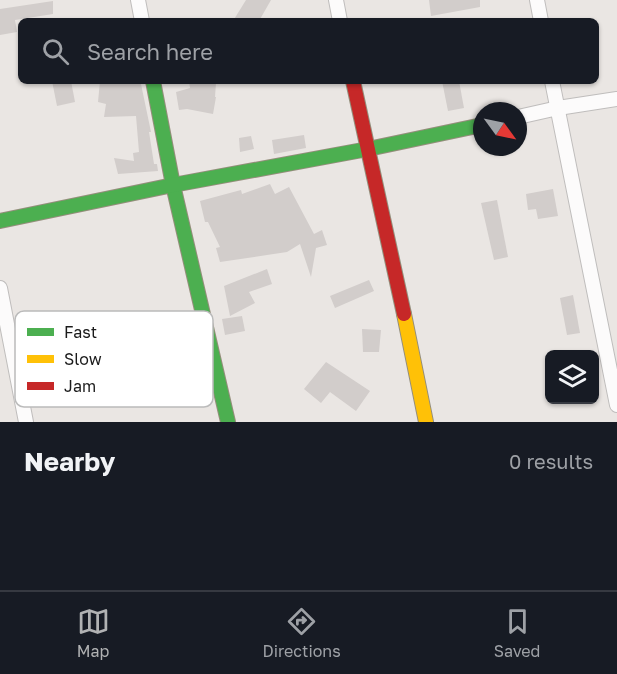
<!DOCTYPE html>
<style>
:root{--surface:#171b24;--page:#242831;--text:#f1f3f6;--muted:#9ea1a6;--line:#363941;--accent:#b1b2b3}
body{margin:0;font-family:"Golos Text",sans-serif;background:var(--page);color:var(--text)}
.controls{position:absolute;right:18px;bottom:18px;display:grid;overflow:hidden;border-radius:9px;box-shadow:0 2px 4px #0004}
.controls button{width:54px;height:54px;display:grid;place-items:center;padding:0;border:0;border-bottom:2px solid var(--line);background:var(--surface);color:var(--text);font:30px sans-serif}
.compass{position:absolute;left:473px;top:102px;width:54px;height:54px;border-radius:50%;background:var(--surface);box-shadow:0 2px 4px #0004;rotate:123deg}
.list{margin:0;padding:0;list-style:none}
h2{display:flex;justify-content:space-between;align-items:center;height:78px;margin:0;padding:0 24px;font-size:26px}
h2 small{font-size:20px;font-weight:400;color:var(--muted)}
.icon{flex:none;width:33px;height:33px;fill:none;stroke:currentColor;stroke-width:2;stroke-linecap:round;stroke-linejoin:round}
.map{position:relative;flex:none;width:617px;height:422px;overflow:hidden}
.search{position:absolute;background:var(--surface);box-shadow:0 2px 4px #0004;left:18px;right:18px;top:18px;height:66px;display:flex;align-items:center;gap:15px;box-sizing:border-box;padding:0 21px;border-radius:9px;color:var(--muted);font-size:22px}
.sheet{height:168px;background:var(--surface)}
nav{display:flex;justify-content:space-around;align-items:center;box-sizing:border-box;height:84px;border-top:2px solid var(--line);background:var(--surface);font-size:16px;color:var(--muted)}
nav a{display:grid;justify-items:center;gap:3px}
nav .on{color:var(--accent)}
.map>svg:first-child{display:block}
</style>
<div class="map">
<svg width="617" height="422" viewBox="0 0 617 422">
<rect width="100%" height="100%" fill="#eae6e3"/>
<g fill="#d2cdcb">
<polygon points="246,0 271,0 259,21 233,21"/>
<polygon points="429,0 480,0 480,7 431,16"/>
<polygon points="53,1 53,14 15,20 17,32 0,35 0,9"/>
<polygon points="52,81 71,81 75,102 57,106"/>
<polygon points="100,81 141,84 151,132 149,132 154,164 157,164 158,171 118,174 114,158 134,161 133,153 139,152 136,116 104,117 106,104 98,102"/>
<polygon points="189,81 216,83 215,97 216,97 213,114 187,109 179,110 176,92 190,88"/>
<polygon points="442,81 459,81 464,108 448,111"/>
<polygon points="304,135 306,148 274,154 272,140"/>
<polygon points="251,136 254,149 240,152 239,138"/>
<polygon points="270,184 275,194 289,187 314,234 322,230 327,245 316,248 311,277 300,244 287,252 220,262 216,248 220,247 208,222 205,222 200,201 241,190 242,194"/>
<polygon points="553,189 558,216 538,219 536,209 528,210 526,194"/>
<polygon points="497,200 508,257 494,260 481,203"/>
<polygon points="267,269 272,284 249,292 255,303 230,316 224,286"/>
<polygon points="369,280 374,291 335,308 330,296"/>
<polygon points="573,295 580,333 567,335 560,298"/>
<polygon points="242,316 245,331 225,335 222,319"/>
<polygon points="362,329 381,330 379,352 363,352"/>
<polygon points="326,362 370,391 356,411 330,392 321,403 304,389"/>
</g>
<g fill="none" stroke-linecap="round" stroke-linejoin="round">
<g stroke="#bfbdbc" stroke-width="16">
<g id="street">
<polyline points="138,0 142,21"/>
<polyline points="336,0 340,21"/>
<polyline points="537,0 541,21"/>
<polyline points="552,81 617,405"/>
<polyline points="518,117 558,108 617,99"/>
<polyline points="0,288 26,422"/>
</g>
</g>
<g stroke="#948e7b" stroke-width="16">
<g id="fast">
<polyline points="153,81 173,185 228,422"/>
<polyline points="0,221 173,185 368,149 482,125"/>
</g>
</g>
<g stroke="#948e7b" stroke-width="16">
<polyline id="slow" points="404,314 426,422"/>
</g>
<g stroke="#948e7b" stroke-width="16">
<polyline id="jam" points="353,81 404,314"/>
</g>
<use href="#street" stroke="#fcfbfb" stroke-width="14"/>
<use href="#fast" stroke="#4caf50" stroke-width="14"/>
<use href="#slow" stroke="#ffc107" stroke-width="14"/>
<use href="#jam" stroke="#c62828" stroke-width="14"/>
</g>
<rect x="15" y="311" width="198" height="96" rx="9" fill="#fff" stroke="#bbb" stroke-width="1.5"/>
<rect x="27" y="328" width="27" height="8" fill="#4caf50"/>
<rect x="27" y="355" width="27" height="8" fill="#ffc107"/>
<rect x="27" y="382" width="27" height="8" fill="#c62828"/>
<g font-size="16" fill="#1b1b1b">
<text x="64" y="338">Fast</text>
<text x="64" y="365">Slow</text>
<text x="64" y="392">Jam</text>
</g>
</svg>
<div class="controls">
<button><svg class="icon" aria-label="layers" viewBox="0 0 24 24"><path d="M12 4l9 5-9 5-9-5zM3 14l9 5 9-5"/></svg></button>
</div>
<svg class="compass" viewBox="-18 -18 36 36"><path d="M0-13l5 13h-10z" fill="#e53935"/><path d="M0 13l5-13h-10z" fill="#9ea1a6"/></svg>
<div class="search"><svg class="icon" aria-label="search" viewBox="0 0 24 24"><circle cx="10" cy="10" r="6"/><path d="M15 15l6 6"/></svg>Search here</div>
</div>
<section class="sheet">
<h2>Nearby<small>0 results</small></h2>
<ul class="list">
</ul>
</section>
<nav>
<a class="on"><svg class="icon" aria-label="map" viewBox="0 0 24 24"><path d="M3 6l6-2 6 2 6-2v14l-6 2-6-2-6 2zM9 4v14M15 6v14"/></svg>Map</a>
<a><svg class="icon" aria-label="directions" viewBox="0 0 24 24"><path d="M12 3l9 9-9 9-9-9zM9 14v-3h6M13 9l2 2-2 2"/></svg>Directions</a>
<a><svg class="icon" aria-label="saved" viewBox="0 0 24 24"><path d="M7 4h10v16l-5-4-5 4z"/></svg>Saved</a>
</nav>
